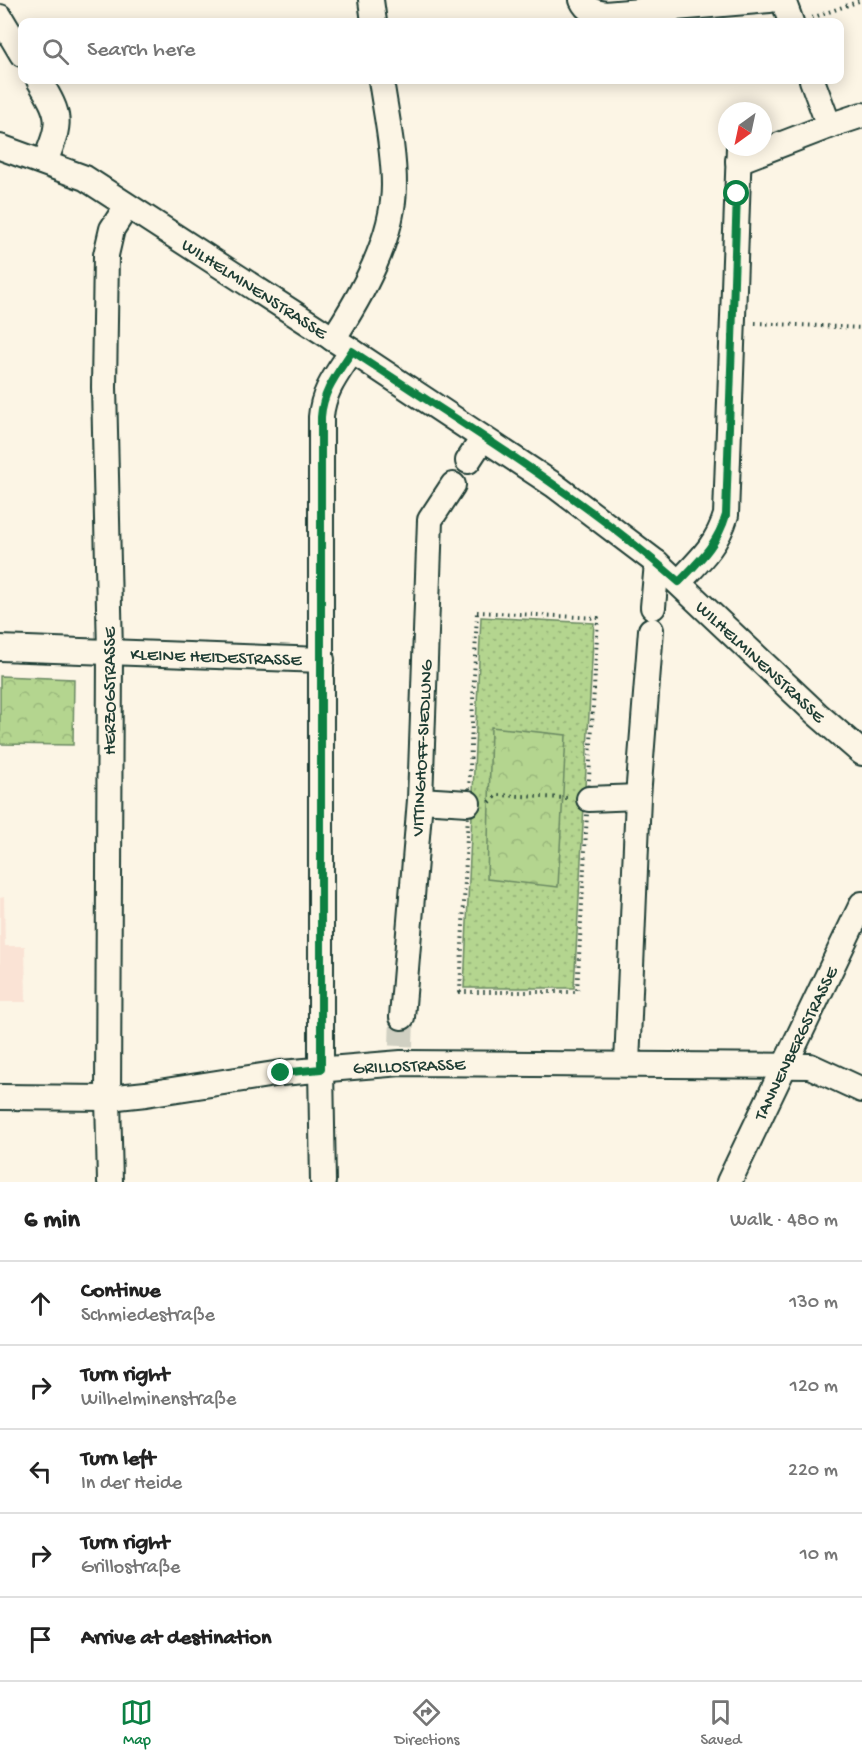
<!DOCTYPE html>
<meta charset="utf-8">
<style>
:root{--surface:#fff;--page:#f6f6f6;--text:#222;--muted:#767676;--line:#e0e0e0;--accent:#0b8043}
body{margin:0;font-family:"Gochi Hand",sans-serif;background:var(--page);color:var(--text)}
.compass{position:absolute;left:718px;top:102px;width:54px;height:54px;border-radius:50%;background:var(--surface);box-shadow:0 3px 15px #0003;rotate:213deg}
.stop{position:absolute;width:18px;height:18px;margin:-14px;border:4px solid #0b8043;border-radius:50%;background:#fff}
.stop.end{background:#0b8043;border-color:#fff;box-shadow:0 2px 6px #0008}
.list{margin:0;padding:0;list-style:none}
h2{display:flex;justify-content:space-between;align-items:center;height:78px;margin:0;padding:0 24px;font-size:26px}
h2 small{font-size:20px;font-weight:400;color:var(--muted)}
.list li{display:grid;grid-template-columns:39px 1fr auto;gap:18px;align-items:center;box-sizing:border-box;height:84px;padding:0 24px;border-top:2px solid var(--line)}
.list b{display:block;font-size:22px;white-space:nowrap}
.list p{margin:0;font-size:20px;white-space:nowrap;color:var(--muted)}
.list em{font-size:20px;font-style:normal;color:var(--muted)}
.icon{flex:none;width:33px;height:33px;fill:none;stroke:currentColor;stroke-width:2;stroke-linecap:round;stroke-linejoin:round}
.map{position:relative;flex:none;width:862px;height:1182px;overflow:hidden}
.search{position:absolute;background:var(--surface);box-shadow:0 3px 15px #0003;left:18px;right:18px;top:18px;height:66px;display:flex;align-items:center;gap:15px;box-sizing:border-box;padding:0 21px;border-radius:12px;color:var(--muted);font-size:22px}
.sheet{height:498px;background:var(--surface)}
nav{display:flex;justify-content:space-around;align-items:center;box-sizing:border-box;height:84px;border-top:2px solid var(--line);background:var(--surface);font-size:16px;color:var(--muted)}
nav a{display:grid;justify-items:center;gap:3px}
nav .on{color:var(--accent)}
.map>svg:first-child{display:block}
</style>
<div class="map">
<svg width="862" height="1182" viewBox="0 0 862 1182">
<defs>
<pattern id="grass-dots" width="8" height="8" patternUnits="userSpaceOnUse" patternTransform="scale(1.5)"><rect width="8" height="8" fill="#b4d58f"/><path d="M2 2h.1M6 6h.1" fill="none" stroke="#9ab87c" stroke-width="1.8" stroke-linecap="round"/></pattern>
<pattern id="park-crowns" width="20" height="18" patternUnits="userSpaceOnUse" patternTransform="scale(1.5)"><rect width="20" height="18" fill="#b4d58f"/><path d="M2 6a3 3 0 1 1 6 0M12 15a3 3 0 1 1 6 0" fill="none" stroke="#9ab87c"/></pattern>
</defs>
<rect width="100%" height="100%" fill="#fcf5e5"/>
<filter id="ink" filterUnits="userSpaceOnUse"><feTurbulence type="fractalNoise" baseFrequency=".0167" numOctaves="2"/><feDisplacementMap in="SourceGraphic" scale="12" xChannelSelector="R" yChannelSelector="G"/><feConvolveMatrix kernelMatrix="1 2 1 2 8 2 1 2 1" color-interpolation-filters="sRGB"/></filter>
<g filter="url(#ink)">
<polygon fill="#fae3d5" points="4,897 5,946 25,946 26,1002 0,1002 0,898"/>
<polygon fill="url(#grass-dots)" stroke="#6a8962" stroke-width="1.5" points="481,617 594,623 574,988 464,988"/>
<g fill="url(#park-crowns)" stroke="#6a8962" stroke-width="1.5">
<polygon points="0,676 74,679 73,745 0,744"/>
<polygon points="491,727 566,735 558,887 487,879"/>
</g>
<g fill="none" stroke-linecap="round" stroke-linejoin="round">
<polyline stroke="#d0d0c2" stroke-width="24" stroke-dasharray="24 12" stroke-linecap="butt" points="401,1046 402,1017"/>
<g stroke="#1f3d34" stroke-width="28">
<g id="minor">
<polyline points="371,0 374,22"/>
<path d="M582 0C587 11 594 12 605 14L770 0"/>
<polyline points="783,0 791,22"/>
<polyline points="0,17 22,54"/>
<path d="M39 80C62 118 61 121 45 162"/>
<polyline points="829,126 862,115"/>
<polyline points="0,147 85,178 352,351 554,485 657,563 817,714 862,753"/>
<polyline points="738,161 829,126 812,80"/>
<path d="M333 339C361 296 394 238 394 185 394 150 386 114 381 80"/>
<polyline points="468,461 483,438"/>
<path d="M679 582C700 560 717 545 726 515L739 147"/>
<polyline points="653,607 657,563"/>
<polyline points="0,648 322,660"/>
<polyline points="589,799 638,797"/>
<polyline points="420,800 468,803"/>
<polyline points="402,1017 420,800 430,520 453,485"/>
<polyline points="627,1064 638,797 651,630"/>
<polyline points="0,1097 108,1098 146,1094 281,1073 401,1063 810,1066 862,1090"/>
<polyline points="110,1182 108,1098 110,652 104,387 106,255 112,229 127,206"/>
<path d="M323 1182 321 1069V417C323 390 338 373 352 351"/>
<polyline points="729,1182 862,904"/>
</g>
</g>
<g stroke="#1f3d34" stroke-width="4" stroke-dasharray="1.5 4.5" stroke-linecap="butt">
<polyline points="812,18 862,0"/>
<polyline points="755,323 862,328"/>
<polygon points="477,612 598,618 577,992 460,992"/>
<polyline points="490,802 498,795 567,798"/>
</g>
<use href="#minor" stroke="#fcf5e5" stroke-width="24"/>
</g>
</g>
<g fill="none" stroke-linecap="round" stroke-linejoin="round" filter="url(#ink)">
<path stroke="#0b8043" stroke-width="8" d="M281 1073 321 1069V417C323 390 338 373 352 351 463 424 579 494 679 582 700 560 717 545 726 515L737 194"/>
</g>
<g text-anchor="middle" stroke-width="5" stroke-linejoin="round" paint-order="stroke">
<g font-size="18" fill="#1f3d34" stroke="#fcf5e5">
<text transform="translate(255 288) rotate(33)" y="6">WILHELMINENSTRASSE</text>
<text transform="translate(216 656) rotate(2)" y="6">KLEINE HEIDESTRASSE</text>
<text transform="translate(761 661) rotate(43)" y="6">WILHELMINENSTRASSE</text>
<text transform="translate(109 691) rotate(-90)" y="6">HERZOGSTRASSE</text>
<text transform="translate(421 748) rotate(-87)" y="6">VITTINGHOFF-SIEDLUNG</text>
<text transform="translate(795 1043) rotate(-64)" y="6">TANNENBERGSTRASSE</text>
<text transform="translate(409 1065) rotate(-2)" y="6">GRILLOSTRASSE</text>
</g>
</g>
</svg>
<svg class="compass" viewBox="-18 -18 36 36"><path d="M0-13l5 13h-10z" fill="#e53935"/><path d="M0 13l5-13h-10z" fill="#767676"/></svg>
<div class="stop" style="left:737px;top:194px"></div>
<div class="stop end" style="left:281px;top:1073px"></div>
<div class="search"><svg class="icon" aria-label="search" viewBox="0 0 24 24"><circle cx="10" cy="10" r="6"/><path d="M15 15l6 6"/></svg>Search here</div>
</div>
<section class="sheet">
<h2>6 min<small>Walk · 480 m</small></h2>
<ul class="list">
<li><svg class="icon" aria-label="ahead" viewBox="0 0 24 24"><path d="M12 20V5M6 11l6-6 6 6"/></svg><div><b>Continue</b><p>Schmiedestraße</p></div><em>130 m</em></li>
<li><svg class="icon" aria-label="right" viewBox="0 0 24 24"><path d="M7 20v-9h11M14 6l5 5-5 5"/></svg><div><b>Turn right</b><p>Wilhelminenstraße</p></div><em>120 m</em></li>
<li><svg class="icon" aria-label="left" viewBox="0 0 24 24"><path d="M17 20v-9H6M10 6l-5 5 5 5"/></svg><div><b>Turn left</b><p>In der Heide</p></div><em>220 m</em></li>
<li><svg class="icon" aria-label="right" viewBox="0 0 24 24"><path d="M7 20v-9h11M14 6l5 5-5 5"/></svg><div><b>Turn right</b><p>Grillostraße</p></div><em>10 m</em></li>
<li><svg class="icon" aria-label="arrive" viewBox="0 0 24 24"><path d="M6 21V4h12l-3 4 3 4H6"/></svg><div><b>Arrive at destination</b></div></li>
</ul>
</section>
<nav>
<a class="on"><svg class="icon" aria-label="map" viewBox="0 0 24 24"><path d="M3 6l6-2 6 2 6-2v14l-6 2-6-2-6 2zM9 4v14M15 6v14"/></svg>Map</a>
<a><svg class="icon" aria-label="directions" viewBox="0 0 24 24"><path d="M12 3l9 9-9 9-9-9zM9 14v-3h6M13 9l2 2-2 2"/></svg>Directions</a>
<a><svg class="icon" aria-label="saved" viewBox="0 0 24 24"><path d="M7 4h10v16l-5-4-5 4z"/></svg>Saved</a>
</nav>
